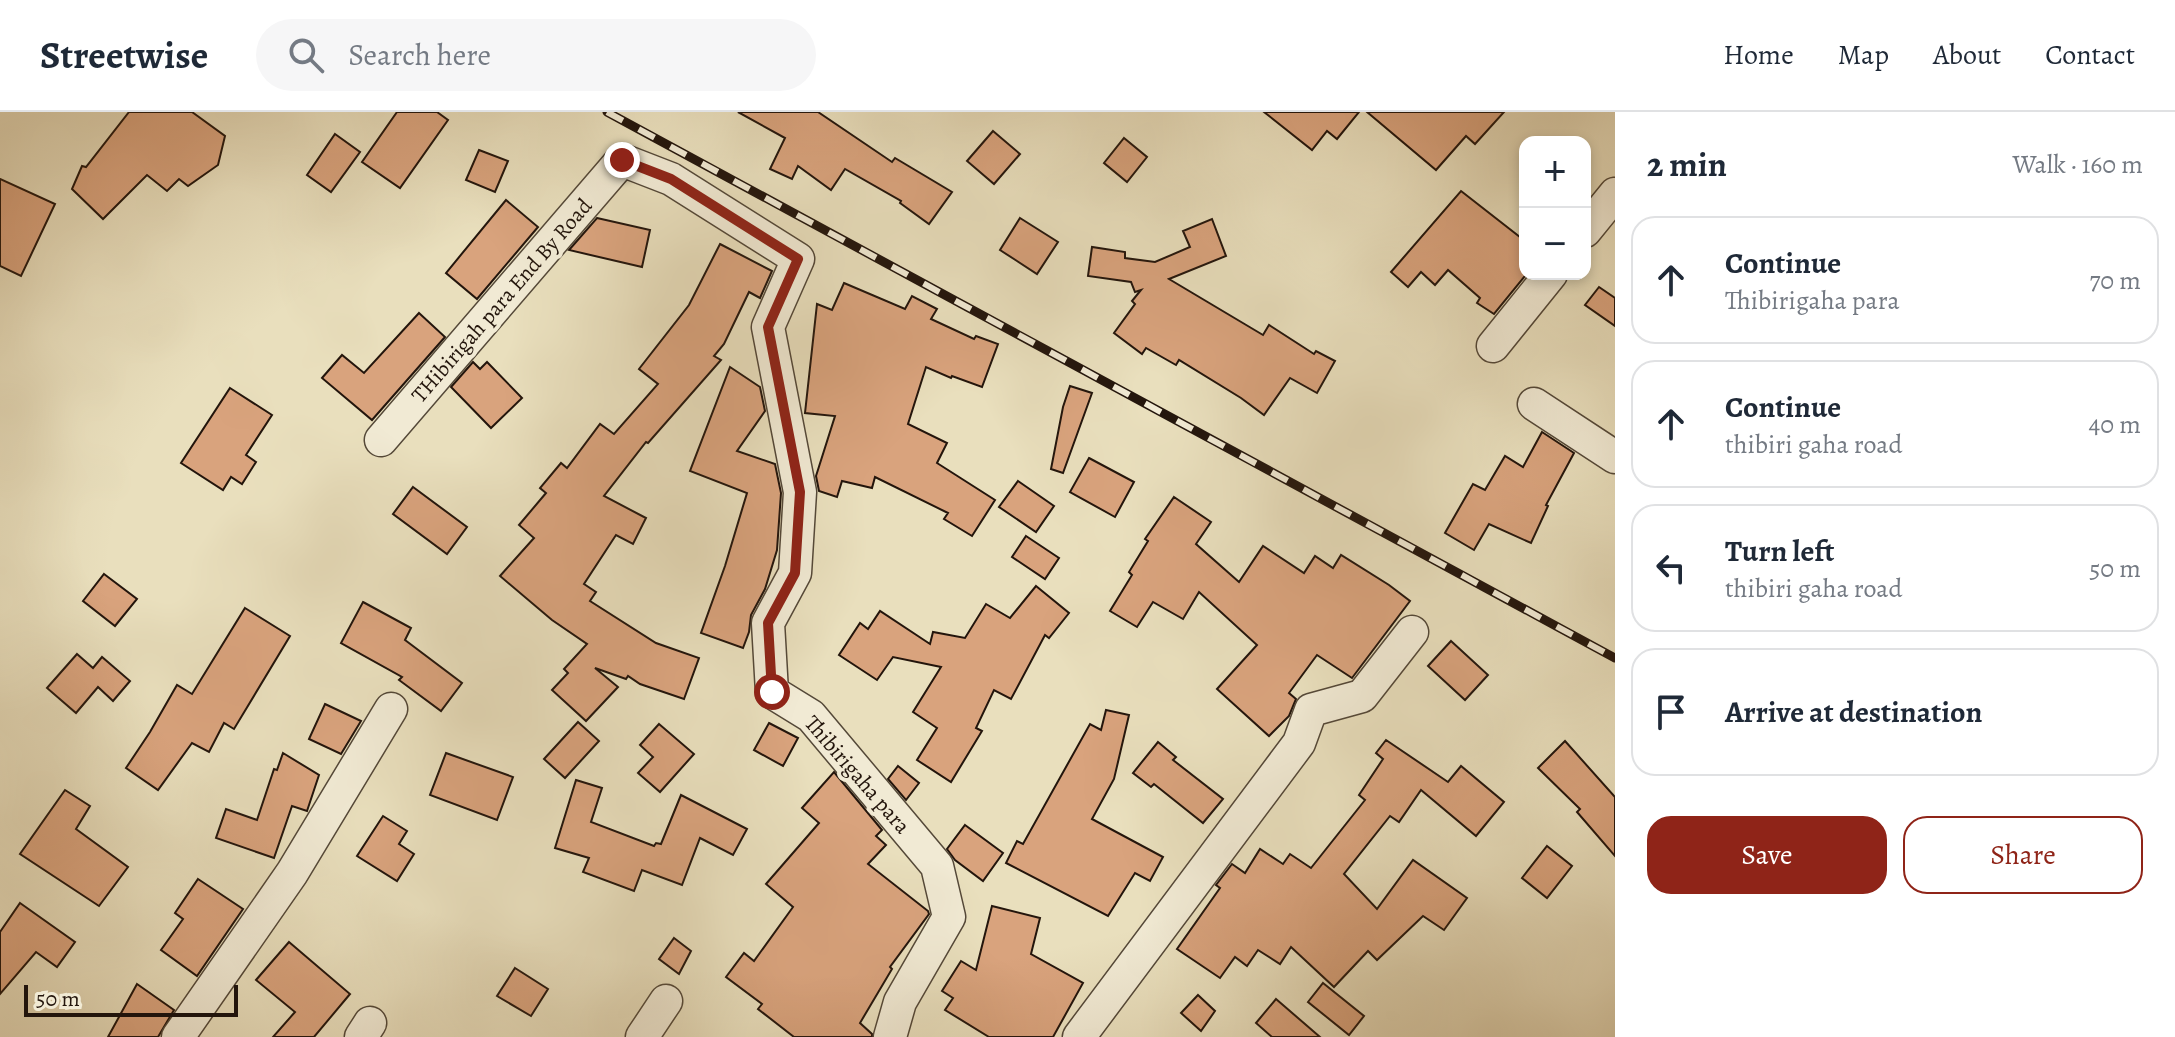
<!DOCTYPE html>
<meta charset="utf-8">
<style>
:root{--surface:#fff;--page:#f6f6f7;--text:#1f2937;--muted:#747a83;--line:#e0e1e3;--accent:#8f2418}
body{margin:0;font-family:Alegreya,serif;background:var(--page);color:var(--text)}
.controls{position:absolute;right:24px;top:24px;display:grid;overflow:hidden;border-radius:16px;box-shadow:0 4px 12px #0003}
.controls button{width:72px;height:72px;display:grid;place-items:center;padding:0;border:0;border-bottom:2px solid var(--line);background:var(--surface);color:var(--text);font:40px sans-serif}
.scale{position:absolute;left:24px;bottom:20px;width:214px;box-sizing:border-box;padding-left:8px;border:4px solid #23150c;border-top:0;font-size:22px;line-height:28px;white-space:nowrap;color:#23150c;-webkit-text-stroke:6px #f1ead4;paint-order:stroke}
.stop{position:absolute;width:24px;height:24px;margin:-18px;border:6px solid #8f2418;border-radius:50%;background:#fff}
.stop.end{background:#8f2418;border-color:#fff;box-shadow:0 2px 8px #0008}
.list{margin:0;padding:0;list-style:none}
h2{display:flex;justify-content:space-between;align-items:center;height:104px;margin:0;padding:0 32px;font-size:34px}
h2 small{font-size:26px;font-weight:400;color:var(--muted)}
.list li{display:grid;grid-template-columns:52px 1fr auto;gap:24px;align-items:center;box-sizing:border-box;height:128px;margin:0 16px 16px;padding:0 16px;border:2px solid var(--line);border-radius:24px}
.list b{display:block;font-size:30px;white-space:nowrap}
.list p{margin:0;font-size:26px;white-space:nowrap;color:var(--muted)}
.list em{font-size:26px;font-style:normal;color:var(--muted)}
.actions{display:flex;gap:16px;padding:24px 32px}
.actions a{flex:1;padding:18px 0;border:2px solid var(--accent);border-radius:24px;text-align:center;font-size:28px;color:var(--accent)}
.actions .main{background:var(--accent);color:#fff}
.icon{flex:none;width:44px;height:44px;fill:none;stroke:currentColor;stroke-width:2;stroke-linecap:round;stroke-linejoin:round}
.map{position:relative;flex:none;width:1615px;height:925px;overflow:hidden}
header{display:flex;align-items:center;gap:48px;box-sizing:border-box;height:112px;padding:0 40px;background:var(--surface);border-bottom:2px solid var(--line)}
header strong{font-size:38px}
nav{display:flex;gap:44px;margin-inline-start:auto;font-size:28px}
.search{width:560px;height:72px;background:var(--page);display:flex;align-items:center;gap:20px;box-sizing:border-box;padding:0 28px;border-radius:44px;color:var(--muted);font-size:30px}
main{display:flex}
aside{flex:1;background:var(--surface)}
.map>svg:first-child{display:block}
</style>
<header>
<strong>Streetwise</strong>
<div class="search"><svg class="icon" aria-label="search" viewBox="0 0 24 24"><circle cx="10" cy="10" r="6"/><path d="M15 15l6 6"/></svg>Search here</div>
<nav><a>Home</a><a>Map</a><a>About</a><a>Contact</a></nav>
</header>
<main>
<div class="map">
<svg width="1615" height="925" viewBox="0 0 1615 925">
<rect width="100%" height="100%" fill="#e9dfbd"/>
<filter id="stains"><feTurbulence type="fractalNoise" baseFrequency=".0025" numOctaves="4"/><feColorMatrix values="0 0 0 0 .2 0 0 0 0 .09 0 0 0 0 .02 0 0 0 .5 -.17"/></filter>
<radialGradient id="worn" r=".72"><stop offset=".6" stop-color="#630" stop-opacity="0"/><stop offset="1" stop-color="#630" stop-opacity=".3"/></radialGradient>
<g fill="#d9a37d" stroke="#23150c" stroke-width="2">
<polygon points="129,0 192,0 225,24 218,53 188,74 179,67 167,79 147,63 103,107 72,77 82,54 86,55"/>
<polygon points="397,0 437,0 448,8 400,76 362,50"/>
<polygon points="738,0 818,0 892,50 895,46 952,80 929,112 900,91 901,89 845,57 831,78 798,54 792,67 770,57 785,26"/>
<polygon points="1264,0 1359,0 1337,27 1327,19 1312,38"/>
<polygon points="1367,0 1504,0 1475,32 1466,24 1436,58"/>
<polygon points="993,19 1020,42 994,72 967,49"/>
<polygon points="335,22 360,40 331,80 307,63"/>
<polygon points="1124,26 1147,45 1127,70 1104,51"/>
<polygon points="479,38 508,49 495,80 466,68"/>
<polygon points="0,67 55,92 21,164 0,154"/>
<polygon points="1461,79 1525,129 1525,164 1494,202 1477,191 1480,186 1448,158 1435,173 1421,160 1408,175 1391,160"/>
<polygon points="506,88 538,115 477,187 446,161"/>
<polygon points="597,106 650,118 642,155 569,138"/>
<polygon points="1020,106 1058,130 1037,162 1000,138"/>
<polygon points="1212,107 1226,144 1169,167 1263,223 1269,213 1314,242 1316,239 1335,249 1317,281 1290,266 1264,303 1241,286 1179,248 1176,253 1146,236 1142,242 1114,221 1135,192 1132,189 1141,178 1135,180 1131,170 1088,164 1092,135 1125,140 1125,146 1155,150 1190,135 1183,119"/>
<polygon points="720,132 772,159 760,186 749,180 724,232 714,244 721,248 648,331 646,330 604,384 646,406 633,432 616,423 584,472 596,480 590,489 656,531 699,546 684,587 640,572 628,564 626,567 595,556 618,575 586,609 552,578 568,561 564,557 587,532 552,508 500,464 534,426 519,413 546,381 540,376 561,351 567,356 600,312 614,322 658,272 639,257 689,193"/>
<polygon points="844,171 905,197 912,184 937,197 931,207 974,227 976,224 998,232 982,275 952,264 951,266 926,255 908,312 947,331 937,351 995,388 972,424 944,407 948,401 875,365 872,376 842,369 837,385 819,379 816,364 835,304 805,301 817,192 832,198"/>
<polygon points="1599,175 1615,186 1615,214 1585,193"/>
<polygon points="419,201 445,225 372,308 322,266 342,243 364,261"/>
<polygon points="473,250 480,257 487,250 522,286 491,316 451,275"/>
<polygon points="730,255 760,275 765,299 737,339 775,352 781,381 777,438 765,477 751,503 749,520 743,536 701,521 725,454 747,381 690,359"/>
<polygon points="1070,274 1092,281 1063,361 1051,357 1063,295"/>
<polygon points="230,276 272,303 246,343 256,350 242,372 231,365 223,378 181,351"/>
<polygon points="1542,320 1574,341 1546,393 1548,394 1531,431 1489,412 1474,438 1445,421 1473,372 1485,378 1505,344 1523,355"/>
<polygon points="1089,346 1134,370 1115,405 1070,380"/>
<polygon points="1018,369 1054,394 1036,420 999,395"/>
<polygon points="413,375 467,415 447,442 393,402"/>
<polygon points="1174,385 1211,410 1196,432 1239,470 1263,434 1304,461 1315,444 1333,456 1341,443 1389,473 1410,489 1352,566 1317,543 1289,581 1296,587 1289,604 1269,624 1217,577 1257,533 1199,480 1183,507 1153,490 1137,515 1110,499 1132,463 1129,460 1148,429 1145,427"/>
<polygon points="1026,424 1059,446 1045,467 1012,445"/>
<polygon points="104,462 137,487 115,514 83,489"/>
<polygon points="1036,474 1069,501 1049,526 1045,523 1011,587 994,578 976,616 982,619 951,670 917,648 937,616 913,600 941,555 893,545 877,568 839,543 860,511 868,517 880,499 930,532 933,520 965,526 986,492 1010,506"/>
<polygon points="363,490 411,516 405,528 462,571 441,599 399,568 402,565 341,531"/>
<polygon points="245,496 290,524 234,617 224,611 209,640 192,631 158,678 126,656 150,620 177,573 192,582"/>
<polygon points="1451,529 1488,563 1465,588 1428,554"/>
<polygon points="77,542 93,556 102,545 130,569 113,589 98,575 76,601 47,576"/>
<polygon points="325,592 361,609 341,642 309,627"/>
<polygon points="1106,598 1129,603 1114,667 1092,707 1163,745 1150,769 1135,761 1108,804 1006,751 1017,729 1023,732 1090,612 1101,618"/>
<polygon points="578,610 599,629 565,666 544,647"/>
<polygon points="769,611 798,626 783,654 754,638"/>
<polygon points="659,612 694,642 660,680 638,661 653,645 640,633"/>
<polygon points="1386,628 1448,670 1461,654 1504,690 1476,724 1421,678 1399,710 1390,704 1344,762 1377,797 1413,748 1467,786 1444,818 1423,804 1377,848 1368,839 1334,875 1291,835 1280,852 1258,838 1247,854 1235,845 1220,866 1177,837 1220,776 1216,773 1232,752 1245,761 1260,737 1283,752 1290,742 1311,756 1365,688 1359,683 1383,647 1376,641"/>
<polygon points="1565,629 1615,685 1615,744 1577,700 1580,697 1538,656"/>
<polygon points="1158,630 1176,645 1173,648 1223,687 1203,711 1154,672 1151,675 1133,661"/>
<polygon points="283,641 319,663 307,699 292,694 274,746 216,726 226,697 257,708 274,657 277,658"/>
<polygon points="446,641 513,665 497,708 430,683"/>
<polygon points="898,654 919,671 906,688 888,667"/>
<polygon points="834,660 882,718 876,724 886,733 868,752 928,799 929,802 890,855 892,857 860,911 872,922 872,925 794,925 758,897 762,892 726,865 744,841 754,849 793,795 766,772 819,711 802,696"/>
<polygon points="576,668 602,676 591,710 654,734 656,731 661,732 681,683 747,717 733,743 700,726 682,773 642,758 634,779 583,760 589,746 555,736"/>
<polygon points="65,678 90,694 76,717 128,755 99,794 20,742"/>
<polygon points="383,704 407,719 399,732 414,742 397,769 357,744"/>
<polygon points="965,713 1003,741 983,769 955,748 947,737"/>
<polygon points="1547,734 1572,754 1547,786 1522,766"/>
<polygon points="198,767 243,797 197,864 161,838 183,807 175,801"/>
<polygon points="20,791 75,830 57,855 36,840 0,882 0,820"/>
<polygon points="992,794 1040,806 1031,842 1083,871 1053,925 989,925 945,898 953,886 942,879 961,849 976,858"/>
<polygon points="674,826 691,839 679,862 659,847"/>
<polygon points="289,830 350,882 314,925 273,925 295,900 256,868"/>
<polygon points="515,856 548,877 531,904 497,884"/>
<polygon points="1323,871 1364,904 1349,923 1308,890"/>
<polygon points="137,872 174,898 158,925 108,925"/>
<polygon points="1198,883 1215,899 1201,919 1181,901"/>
<polygon points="1276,887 1320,925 1272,925 1256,911"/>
</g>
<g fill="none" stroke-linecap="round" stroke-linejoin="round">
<g stroke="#544838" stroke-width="35">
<g id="minor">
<polyline points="1585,119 1615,82"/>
<polyline points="1493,234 1551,162"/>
<polyline points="1534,292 1615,345"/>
<polyline points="381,328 622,48 671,67 798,147 768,215 800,380 795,461 768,511 772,580 811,604 937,754 949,805 900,890 890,925"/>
<polyline points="178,925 292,761 391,597"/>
<polyline points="361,925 370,911"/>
<polyline points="642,925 666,889"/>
<polyline points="1079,925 1299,631 1311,598 1362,584 1412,520"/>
</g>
</g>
<use href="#minor" stroke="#f1ead4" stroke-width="32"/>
<g stroke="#23150c" stroke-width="9">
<polyline id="rail" points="607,0 1615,546"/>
</g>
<use href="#rail" stroke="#f1ead4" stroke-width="6" stroke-dasharray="18" stroke-linecap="butt"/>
</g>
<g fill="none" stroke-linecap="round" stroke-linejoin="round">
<polyline stroke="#8f2418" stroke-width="10" points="622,48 671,67 798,147 768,215 800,380 795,461 768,511 772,580"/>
</g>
<g text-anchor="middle" stroke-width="8" stroke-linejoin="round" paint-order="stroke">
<g font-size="22" fill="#23150c" stroke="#f1ead4">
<text transform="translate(501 188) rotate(-49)" y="8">THibirigah para End By Road</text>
<text transform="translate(858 662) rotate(49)" y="8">Thibirigaha para</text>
</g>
</g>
<rect width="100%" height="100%" filter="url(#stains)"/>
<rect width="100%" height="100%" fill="url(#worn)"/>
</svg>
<div class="controls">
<button>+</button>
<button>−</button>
</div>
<div class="scale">50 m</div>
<div class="stop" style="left:772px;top:580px"></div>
<div class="stop end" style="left:622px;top:48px"></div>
</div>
<aside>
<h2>2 min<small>Walk · 160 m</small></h2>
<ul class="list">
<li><svg class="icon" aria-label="ahead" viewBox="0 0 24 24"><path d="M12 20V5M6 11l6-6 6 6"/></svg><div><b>Continue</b><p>Thibirigaha para</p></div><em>70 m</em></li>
<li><svg class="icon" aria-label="ahead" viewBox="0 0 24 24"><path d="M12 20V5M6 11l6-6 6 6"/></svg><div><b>Continue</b><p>thibiri gaha road</p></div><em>40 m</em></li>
<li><svg class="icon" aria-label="left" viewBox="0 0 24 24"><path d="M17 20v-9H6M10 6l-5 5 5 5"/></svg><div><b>Turn left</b><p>thibiri gaha road</p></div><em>50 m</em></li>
<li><svg class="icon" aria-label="arrive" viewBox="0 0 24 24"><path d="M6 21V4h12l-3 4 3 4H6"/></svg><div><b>Arrive at destination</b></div></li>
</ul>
<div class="actions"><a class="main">Save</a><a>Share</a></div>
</aside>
</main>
